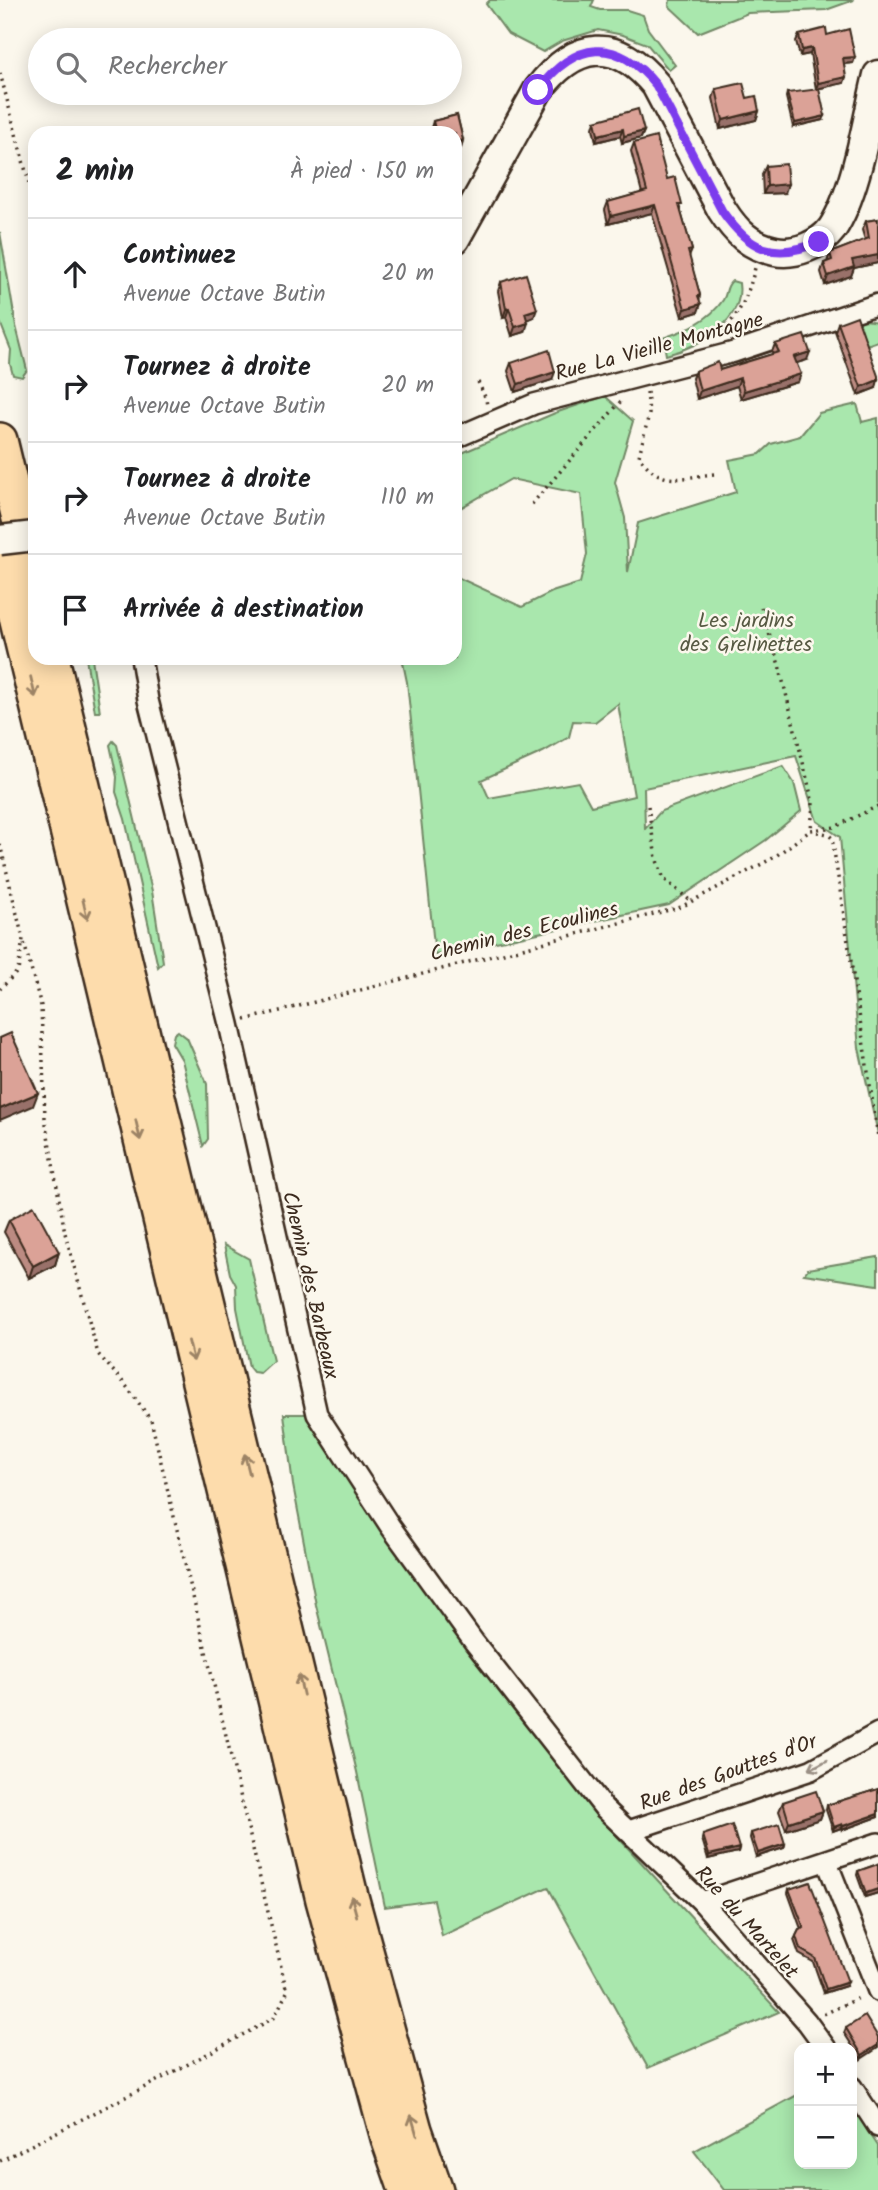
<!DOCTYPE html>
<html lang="fr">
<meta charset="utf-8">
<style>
:root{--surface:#fff;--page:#f6f6f6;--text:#202124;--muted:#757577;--line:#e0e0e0}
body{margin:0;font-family:Kalam,sans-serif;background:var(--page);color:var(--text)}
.controls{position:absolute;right:21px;bottom:21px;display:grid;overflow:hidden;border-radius:14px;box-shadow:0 4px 18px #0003}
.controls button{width:63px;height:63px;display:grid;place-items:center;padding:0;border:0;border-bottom:2px solid var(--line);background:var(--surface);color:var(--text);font:35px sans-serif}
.stop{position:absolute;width:21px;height:21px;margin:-16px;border:5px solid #7c3aed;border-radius:50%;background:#fff}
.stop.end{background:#7c3aed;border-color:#fff;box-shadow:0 2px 7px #0008}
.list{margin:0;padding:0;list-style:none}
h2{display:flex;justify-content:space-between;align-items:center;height:91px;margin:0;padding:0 28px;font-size:30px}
h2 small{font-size:23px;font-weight:400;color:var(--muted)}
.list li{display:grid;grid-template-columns:46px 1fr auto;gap:21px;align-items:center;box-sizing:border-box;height:112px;padding:0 28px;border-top:2px solid var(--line)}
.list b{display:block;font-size:26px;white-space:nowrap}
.list p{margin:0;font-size:23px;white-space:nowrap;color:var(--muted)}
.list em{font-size:23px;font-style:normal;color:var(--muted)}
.icon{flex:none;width:38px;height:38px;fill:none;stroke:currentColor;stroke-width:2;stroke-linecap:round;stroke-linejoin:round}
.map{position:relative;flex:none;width:878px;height:2190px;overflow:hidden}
.search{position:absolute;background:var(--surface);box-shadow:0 4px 18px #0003;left:28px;top:28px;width:434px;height:77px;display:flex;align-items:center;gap:18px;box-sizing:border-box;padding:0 24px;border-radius:38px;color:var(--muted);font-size:26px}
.panel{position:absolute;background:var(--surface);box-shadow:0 4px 18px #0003;left:28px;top:126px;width:434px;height:539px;border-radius:21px}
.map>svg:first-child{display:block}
</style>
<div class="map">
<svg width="878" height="2190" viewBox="0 0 878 2190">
<rect width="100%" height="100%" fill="#fbf7ec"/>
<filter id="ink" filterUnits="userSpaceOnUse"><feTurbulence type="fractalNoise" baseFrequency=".0143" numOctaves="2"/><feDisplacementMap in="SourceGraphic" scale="14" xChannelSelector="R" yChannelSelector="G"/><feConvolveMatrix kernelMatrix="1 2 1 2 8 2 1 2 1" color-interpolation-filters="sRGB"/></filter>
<g filter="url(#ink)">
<g fill="#a9e7ad" stroke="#728866" stroke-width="2" fill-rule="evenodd">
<polygon points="490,0 594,0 591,7 600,10 627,10 643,15 648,29 675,65 669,70 647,44 623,35 598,30 562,41 543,52 508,34 486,4"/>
<polygon points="670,0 854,0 826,10 748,13 698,33 669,6"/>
<polygon points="0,232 16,326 27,370 22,377 13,375 10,364 11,350 0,322"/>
<path d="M732 281 739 283C745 322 698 347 666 355L663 338C686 330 709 321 723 300 728 292 725 287 732 281Z"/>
<polygon points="865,320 878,322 878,341 861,347 853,324"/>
<path d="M605 396 633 421 615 482 625 518 628 572 638 523 736 492 729 460 760 454 771 444 800 436 819 413 857 404 862 422 878 418V1134L859 1048 840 837 817 821 796 756 644 788 645 829 661 811 783 766 794 783 801 811 766 840 669 905 435 955 407 682 402 658H455V576L522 607 552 592 580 583 587 554 581 494 511 479 455 511V456L555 413ZM618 704 634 796 591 806 578 782 489 798 481 780 543 752 569 737 573 721 595 722Z"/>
<polygon points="86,658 92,658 100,712 95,712"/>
<polygon points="113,741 117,745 152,891 163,962 158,967 125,819 116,792 117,777 110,745"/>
<polygon points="178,1031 187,1038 207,1084 208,1139 203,1146 182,1060 172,1043 174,1034"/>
<polygon points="224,1245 249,1259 273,1361 260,1373 253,1372 249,1367 237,1308 236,1285 230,1274"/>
<polygon points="878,1257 878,1285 804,1274 808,1269"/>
<polygon points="284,1414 317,1414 390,1526 604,1822 779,2012 648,2068 548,1887 442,1936 434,1900 385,1907 357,1772 316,1605 293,1485"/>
<polygon points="799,2094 799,2164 852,2164 852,2107 878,2146 878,2190 724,2190 694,2151"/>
</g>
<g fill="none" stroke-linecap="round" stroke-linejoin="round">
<g stroke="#3b2a1e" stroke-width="24">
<g id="minor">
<polyline points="455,438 534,404 734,352 878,304"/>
<polyline points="141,658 148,700 229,1024 317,1414 390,1526 474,1642 604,1808 702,1902 807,2022 826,2048"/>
<polyline points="629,1831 811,1770 878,1733"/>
<polyline points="827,1862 878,1991"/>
<polyline points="702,1902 878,1843"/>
<polyline points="852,2087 878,2127"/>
</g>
</g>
<g stroke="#3b2a1e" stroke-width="33">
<path id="secondary" d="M455 239 538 90C575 41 616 36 656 85L722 210C736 232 750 246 775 251 795 255 820 245 832 229 857 191 867 120 878 75"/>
</g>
<g stroke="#3b2a1e" stroke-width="38">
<g id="trunk">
<polyline points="0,440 35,585"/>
<polyline points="0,550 323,1900 388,2138 406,2190"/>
<polyline points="52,658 351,1896 415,2130 436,2190"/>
</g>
</g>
<g stroke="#3b2a1e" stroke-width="3.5" stroke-dasharray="2 5" stroke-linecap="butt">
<polyline points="0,73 35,206"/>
<path d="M717 336C739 317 748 296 755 268"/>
<polyline points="478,382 486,399 487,406"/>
<path d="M647 392 649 414 639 456C662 489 680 477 715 474"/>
<polyline points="532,504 622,400"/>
<polyline points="761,607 779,665 813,803 811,830"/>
<polyline points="648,806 656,858 664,879 692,902"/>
<polyline points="817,832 828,834 832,838 878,1137"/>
<polyline points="0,844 23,939 18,971 0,989"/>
<polyline points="245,1020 681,907 773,858 811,830 835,827 878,806"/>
<polyline points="824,2014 861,1997"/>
<polyline points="0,2161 153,2083 274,2018 287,1992 151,1420 124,1383 98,1354 65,1233 45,1118 41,1006 23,939"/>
</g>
<use href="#minor" stroke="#fbf7ec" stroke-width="19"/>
<use href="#secondary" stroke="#fbf7ec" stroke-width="28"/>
<use href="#trunk" stroke="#fddcac" stroke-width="33"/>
<g stroke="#3b2a1e" stroke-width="33" stroke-linecap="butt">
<polyline id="secondary-bridge" points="0,540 35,536"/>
</g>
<use href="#secondary-bridge" stroke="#fbf7ec" stroke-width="28"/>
</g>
<g fill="#bc8b82" stroke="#3b2a1e" stroke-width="2">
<polygon points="799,35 827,35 855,57 853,63 844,64 844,83 816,89 810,54 800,56 796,41"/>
<polygon points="716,89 747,98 759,111 756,120 720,129 713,98"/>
<polygon points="787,93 823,120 793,127 786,97"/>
<polygon points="457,115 463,140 461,148 455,149 455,133 432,133 431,128 433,121"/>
<polygon points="595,121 644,131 641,138 622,143 620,136 596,142 593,128"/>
<polygon points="634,143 667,179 680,209 692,250 689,257 700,295 698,312 682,317 652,213 608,224 605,210 608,202 642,193 631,151"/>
<polygon points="766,166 785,193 763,194 762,174"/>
<polygon points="878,219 878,263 854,268 851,276 825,285 821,272 824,263 827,262 830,253 865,240 862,230 866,221"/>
<polygon points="501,282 534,317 527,320 525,332 512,336 506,317 503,318 498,291"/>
<polygon points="838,323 876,388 858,395 835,331"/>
<polygon points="775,344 807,360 796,363 798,382 741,399 737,386 697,399 692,378 695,371 720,370 773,354 772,352"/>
<polygon points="511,363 552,380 515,392 508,371"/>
<polygon points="9,1220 59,1252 55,1265 29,1278 4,1232"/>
<polygon points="878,1789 878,1817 842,1830 841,1828 833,1831 826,1810 827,1805"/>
<polygon points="783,1802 823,1811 820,1819 786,1830 779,1811"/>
<polygon points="751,1833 785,1844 784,1848 756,1857 750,1838"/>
<polygon points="703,1835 739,1848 738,1852 708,1859 702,1839"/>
<polygon points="878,1864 878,1893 865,1897 857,1875 858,1871"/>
<polygon points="789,1889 846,1986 824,1993 813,1962 799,1954 794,1940 799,1930 801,1929 788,1893"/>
<polygon points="846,2028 878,2037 861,2059 844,2033"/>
</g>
<g fill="#99716a" stroke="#3b2a1e" stroke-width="2">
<polygon points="812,48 810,54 800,56 802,50"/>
<polygon points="855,57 853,63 841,64 843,58"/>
<polygon points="846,77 844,83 816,89 818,83"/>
<polygon points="759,111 756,120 720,129 723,120"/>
<polygon points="825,116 823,120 793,127 795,123"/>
<polygon points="623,129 620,136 596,142 598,135"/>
<polygon points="644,131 641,138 622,143 624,136"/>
<polygon points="463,140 461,148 455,149 455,143"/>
<polygon points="788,184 785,193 763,194 767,186"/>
<polygon points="655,205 652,213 608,224 611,216"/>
<polygon points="878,255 878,263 854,268 851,276 825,285 828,276 852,260"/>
<polygon points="701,304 698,312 682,317 685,309"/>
<polygon points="509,308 506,317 503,318 506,309"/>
<polygon points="537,309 534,317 522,322 525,313"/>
<polygon points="528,323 525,332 512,336 515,327"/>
<polygon points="810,352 807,360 791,365 794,357"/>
<polygon points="555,372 552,380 515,392 518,384"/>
<polygon points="801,374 798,382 741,399 744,391"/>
<polygon points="740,378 737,386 697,399 700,391"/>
<polygon points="878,380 876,388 858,395 861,387"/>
<polygon points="38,1093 33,1106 0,1120 0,1109"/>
<polygon points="59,1252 55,1265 29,1278 33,1266"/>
<polygon points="823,1811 820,1819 786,1830 789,1822"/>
<polygon points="878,1814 878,1817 842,1830 843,1826"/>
<polygon points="842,1824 841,1828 833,1831 834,1827"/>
<polygon points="785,1844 784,1848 756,1857 758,1853"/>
<polygon points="739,1848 738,1852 708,1859 709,1855"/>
<polygon points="878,1889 878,1893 865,1897 866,1893"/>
<polygon points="848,1982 846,1986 824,1993 826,1989"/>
<polygon points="878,2045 878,2048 861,2059 862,2055"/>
</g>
<g fill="#dba297" stroke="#3b2a1e" stroke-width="2">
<polygon points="826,28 827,35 849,29 855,57 843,58 846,77 818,83 812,48 802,50 799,35"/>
<polygon points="743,83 747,98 756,96 759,111 723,120 716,89"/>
<polygon points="819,89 825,116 795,123 787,93"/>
<polygon points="638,109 644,131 624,136 623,129 598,135 595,121"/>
<polygon points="457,115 463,140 455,143 455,133 436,133 433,121"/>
<polygon points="656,137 667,179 675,177 682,205 679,205 692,250 688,251 700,295 698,296 701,304 685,309 655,205 611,216 608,202 647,191 634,143"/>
<polygon points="786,164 788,184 767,186 766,166"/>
<polygon points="878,219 878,255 852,260 854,267 828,276 824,263 832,260 830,253 869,238 866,221"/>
<polygon points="526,274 537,309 525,313 528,323 515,327 509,308 506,309 501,282"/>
<polygon points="857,316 878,376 878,380 861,387 838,323"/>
<polygon points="804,335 810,352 794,357 801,374 744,391 740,378 700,391 695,371 718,362 720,370 779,352 775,344"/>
<polygon points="549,350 555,372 518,384 511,363"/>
<polygon points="11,1033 38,1093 0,1109 0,1038"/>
<polygon points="34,1206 59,1252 33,1266 9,1220"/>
<polygon points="878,1789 878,1814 843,1826 842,1824 834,1827 827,1805"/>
<polygon points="816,1791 823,1811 789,1822 783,1802"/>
<polygon points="779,1824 785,1844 758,1853 751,1833"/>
<polygon points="732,1825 739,1848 709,1855 703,1835"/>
<polygon points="878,1864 878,1889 866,1893 858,1871"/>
<polygon points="810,1882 848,1982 826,1989 815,1958 800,1949 796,1936 799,1930 804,1928 789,1889"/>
<polygon points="865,2016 878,2037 878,2045 862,2055 846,2028"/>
</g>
<defs><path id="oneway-shaft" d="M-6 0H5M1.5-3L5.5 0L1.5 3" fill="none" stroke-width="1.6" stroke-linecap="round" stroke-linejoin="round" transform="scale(1.75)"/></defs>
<g stroke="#9c8365">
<use href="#oneway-shaft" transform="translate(33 687) rotate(77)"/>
<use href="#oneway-shaft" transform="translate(85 909) rotate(77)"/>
<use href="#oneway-shaft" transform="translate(138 1130) rotate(77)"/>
<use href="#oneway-shaft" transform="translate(191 1351) rotate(76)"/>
<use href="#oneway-shaft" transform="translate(247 1464) rotate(-104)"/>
<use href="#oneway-shaft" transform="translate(301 1685) rotate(-103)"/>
<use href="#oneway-shaft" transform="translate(354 1906) rotate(-105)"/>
<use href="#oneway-shaft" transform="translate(414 2125) rotate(-106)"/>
</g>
<use stroke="#9b9085" href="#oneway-shaft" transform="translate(818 1765) rotate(153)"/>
</g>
<g fill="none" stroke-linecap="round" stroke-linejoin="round" filter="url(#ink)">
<path stroke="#7c3aed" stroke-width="9" d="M538 90C575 41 616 36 656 85L722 211C749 250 774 261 819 242"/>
</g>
<g text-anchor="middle" stroke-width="5" stroke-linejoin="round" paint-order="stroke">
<g font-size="21" fill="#3b2a1e" stroke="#fbf7ec">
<text transform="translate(659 346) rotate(-15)" y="7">Rue La Vieille Montagne</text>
<text transform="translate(524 931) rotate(-14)" y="7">Chemin des Ecoulines</text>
<text transform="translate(311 1285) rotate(77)" y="7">Chemin des Barbeaux</text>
<text transform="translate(728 1772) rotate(-20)" y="7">Rue des Gouttes d'Or</text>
<text transform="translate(747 1922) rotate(48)" y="7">Rue du Martelet</text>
</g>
<g font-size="21" fill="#565942" stroke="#fbf7ec">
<text x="746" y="627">Les jardins<tspan x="746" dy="24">des Grelinettes</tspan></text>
</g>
</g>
</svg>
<div class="controls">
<button>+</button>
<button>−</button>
</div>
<div class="stop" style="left:538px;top:90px"></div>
<div class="stop end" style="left:819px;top:242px"></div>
<div class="search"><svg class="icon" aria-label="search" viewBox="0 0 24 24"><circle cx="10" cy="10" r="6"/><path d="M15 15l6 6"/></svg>Rechercher</div>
<section class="panel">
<h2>2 min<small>À pied · 150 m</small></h2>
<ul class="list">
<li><svg class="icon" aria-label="ahead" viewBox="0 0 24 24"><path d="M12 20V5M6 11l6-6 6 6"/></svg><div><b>Continuez</b><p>Avenue Octave Butin</p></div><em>20 m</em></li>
<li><svg class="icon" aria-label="right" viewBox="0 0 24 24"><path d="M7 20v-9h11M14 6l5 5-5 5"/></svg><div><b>Tournez à droite</b><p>Avenue Octave Butin</p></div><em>20 m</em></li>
<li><svg class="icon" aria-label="right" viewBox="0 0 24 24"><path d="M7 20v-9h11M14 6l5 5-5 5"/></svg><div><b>Tournez à droite</b><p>Avenue Octave Butin</p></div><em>110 m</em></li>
<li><svg class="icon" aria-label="arrive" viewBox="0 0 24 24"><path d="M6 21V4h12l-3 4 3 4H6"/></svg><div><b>Arrivée à destination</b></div></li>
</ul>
</section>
</div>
